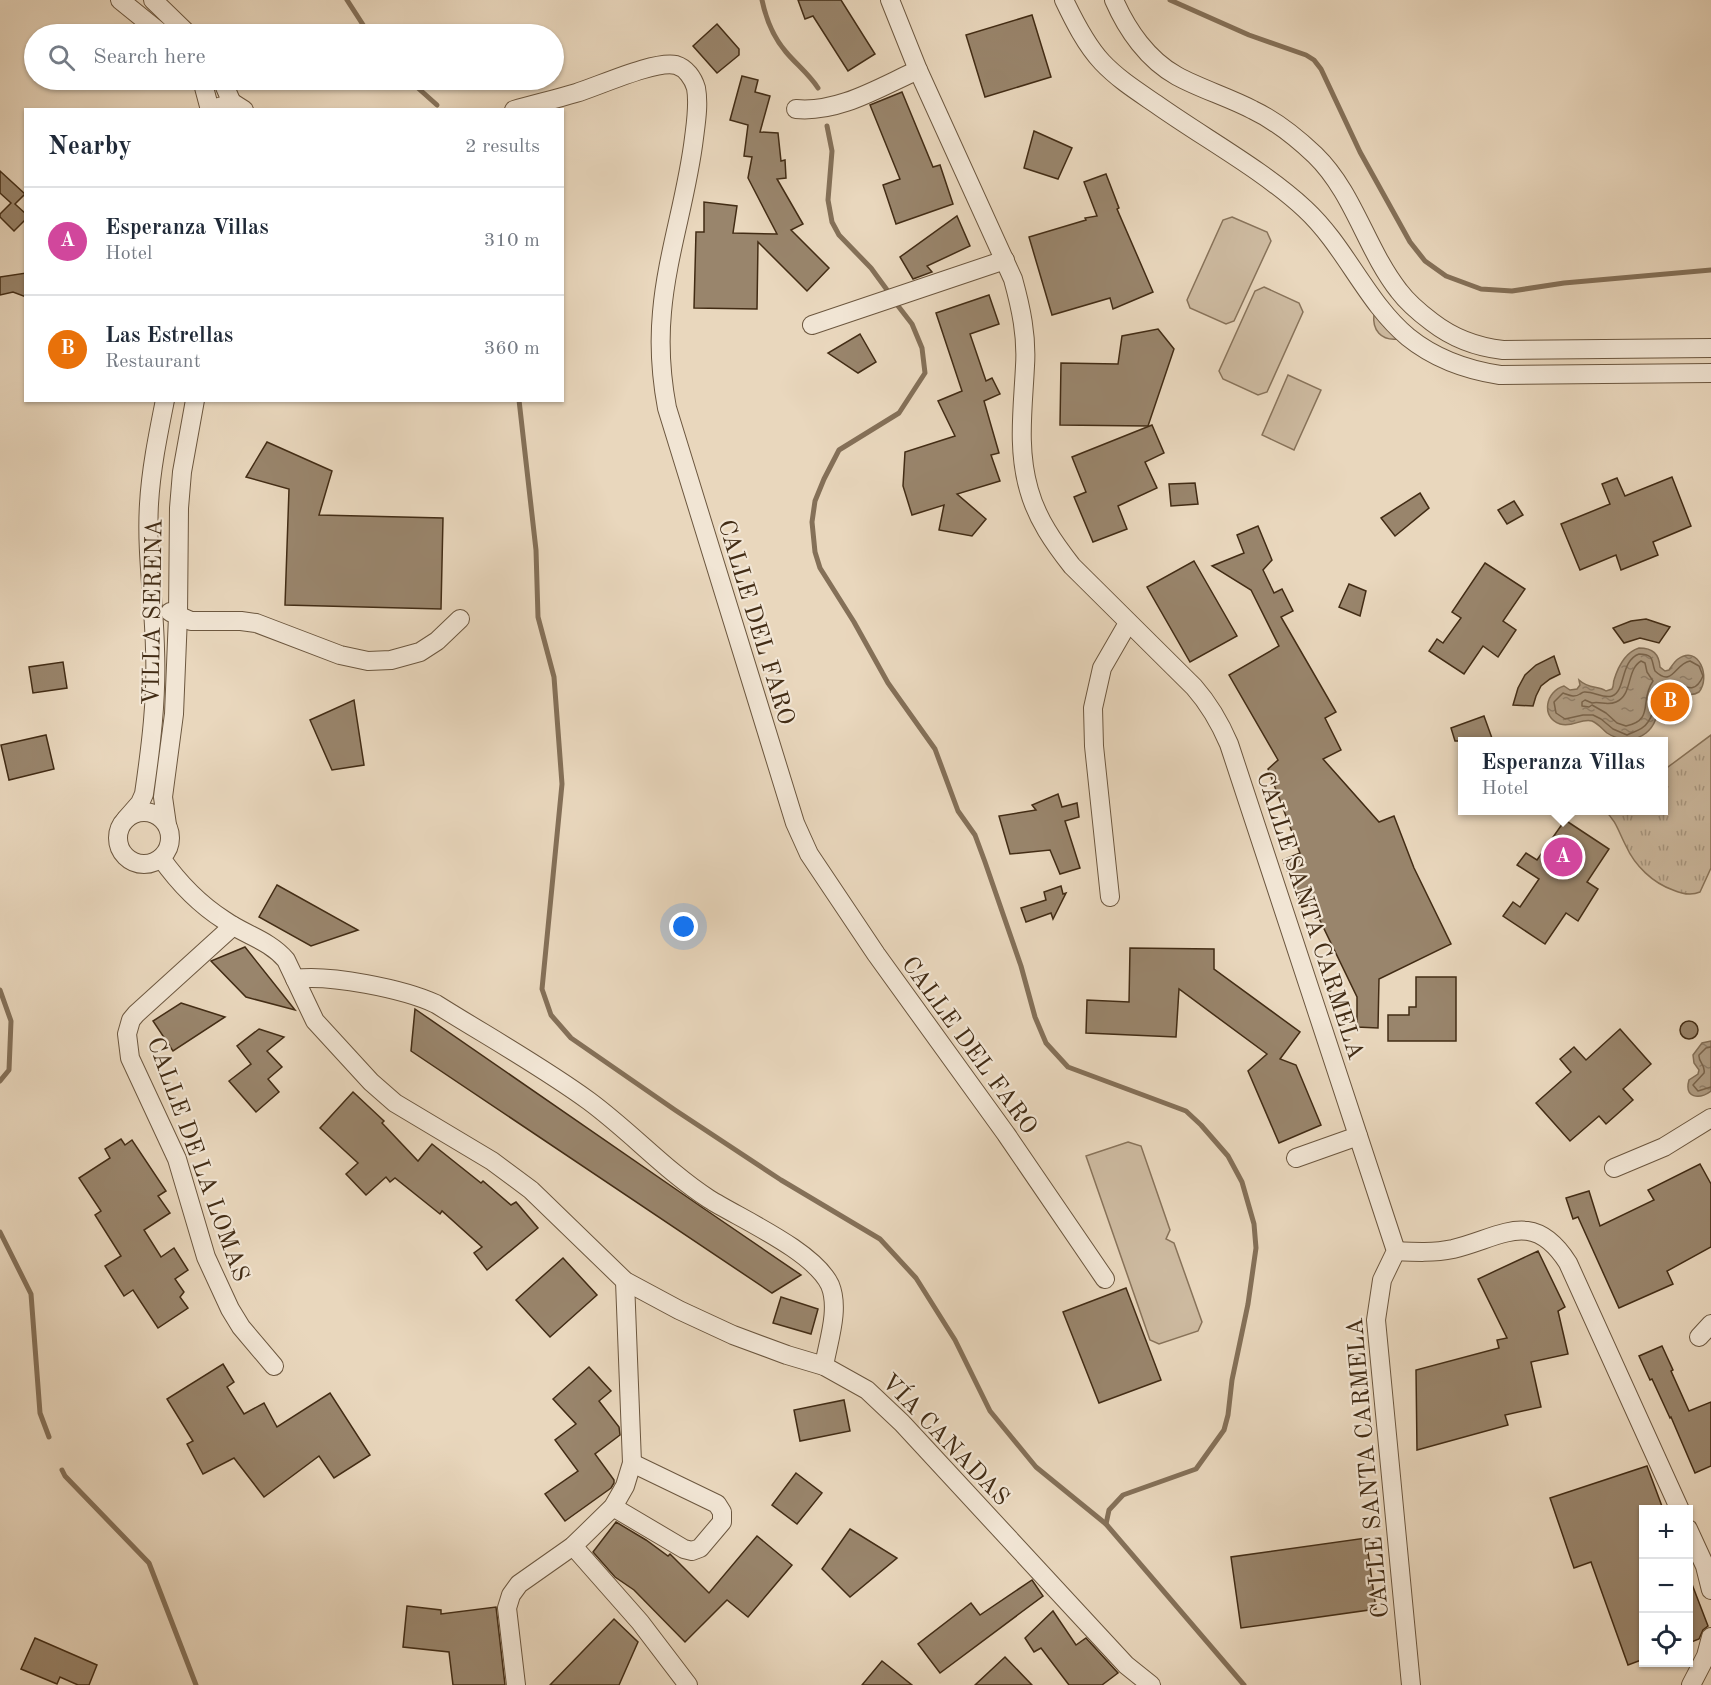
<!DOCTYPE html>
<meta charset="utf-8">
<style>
:root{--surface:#fff;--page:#f2f2f3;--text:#1f2937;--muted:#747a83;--line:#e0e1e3;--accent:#8f2418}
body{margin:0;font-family:"Old Standard TT",serif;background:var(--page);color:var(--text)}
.controls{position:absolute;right:18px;bottom:18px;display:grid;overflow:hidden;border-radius:0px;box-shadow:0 2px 4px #0004}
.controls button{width:54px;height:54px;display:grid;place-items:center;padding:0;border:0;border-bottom:2px solid var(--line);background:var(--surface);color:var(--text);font:30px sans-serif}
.you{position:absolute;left:684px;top:927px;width:21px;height:21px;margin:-15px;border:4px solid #fff;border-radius:50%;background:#1a73e8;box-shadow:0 0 0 9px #1a73e833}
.badge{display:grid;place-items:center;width:39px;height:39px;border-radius:50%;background:var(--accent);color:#fff;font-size:20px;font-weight:700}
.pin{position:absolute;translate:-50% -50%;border:3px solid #fff;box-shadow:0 2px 6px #0006}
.popup{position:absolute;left:1458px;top:737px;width:210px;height:78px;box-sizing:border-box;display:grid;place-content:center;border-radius:0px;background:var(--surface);filter:drop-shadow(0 2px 4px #0005);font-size:20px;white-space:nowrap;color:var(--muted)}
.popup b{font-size:22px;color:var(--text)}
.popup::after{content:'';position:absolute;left:50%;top:100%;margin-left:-12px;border:12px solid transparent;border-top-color:var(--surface)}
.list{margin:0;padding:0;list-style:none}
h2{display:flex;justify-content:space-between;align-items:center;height:78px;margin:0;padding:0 24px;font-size:26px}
h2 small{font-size:20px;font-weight:400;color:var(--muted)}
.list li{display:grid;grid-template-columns:39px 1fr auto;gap:18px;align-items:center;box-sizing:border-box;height:108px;padding:0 24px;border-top:2px solid var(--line)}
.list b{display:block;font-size:22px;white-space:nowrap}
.list p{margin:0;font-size:20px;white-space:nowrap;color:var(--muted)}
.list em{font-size:20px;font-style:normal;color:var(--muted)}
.icon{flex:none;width:33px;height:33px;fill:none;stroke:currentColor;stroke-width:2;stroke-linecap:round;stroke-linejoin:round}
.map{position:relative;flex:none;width:1711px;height:1685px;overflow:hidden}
.search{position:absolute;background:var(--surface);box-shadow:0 2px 4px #0004;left:24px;top:24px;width:540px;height:66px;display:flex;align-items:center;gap:15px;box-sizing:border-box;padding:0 21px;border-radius:33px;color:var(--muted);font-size:22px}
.panel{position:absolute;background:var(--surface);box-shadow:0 2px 4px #0004;left:24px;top:108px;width:540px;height:294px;border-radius:0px}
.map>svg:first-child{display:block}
</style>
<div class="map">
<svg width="1711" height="1685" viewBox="0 0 1711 1685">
<defs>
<pattern id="grass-tufts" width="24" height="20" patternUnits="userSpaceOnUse" patternTransform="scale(1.5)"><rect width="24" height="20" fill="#cdbaa0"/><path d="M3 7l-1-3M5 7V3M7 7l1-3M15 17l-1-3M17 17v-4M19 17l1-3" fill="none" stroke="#a89781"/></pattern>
<pattern id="water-ripples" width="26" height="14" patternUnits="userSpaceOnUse" patternTransform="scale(1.5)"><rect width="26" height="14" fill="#b09d84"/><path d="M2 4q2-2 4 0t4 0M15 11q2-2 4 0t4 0" fill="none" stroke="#91806b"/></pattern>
</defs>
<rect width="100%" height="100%" fill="#e9d7bd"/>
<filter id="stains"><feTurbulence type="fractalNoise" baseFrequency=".00333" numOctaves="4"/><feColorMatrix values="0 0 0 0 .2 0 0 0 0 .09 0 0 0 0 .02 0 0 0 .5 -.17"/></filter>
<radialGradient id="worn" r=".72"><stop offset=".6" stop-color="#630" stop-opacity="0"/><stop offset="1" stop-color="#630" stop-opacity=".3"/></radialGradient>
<g fill="url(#grass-tufts)" stroke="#88735a" stroke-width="1.5">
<path d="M1374 314 1398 339C1381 341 1372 330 1374 314Z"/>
<path d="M1711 735V868L1700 892C1691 896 1682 894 1673 890 1653 883 1635 866 1626 846 1619 833 1616 820 1605 811L1664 810V770Z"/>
</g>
<g fill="#cdbaa0" stroke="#88735a" stroke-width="1.5">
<polygon points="1232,217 1267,232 1271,241 1234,321 1226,324 1190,308 1187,300 1223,220"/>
<polygon points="1264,287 1299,303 1303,312 1267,392 1258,395 1223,379 1219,371 1255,291"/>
<polygon points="1288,375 1321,390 1294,450 1262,435"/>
<polygon points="1128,1142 1141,1146 1170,1230 1166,1239 1174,1243 1202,1322 1198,1331 1159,1344 1150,1340 1086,1156"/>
</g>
<g fill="url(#water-ripples)" stroke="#847058" stroke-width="1.5">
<path d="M1639 648C1653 648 1659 654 1660 667L1665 671 1669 670C1672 666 1674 662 1678 659 1699 644 1711 678 1699 692 1686 700 1676 685 1663 691 1653 704 1663 719 1646 733 1635 742 1619 741 1607 733 1602 729 1599 724 1592 721 1581 718 1572 728 1560 724 1540 717 1546 691 1564 686L1570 690 1577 689 1580 685 1579 680C1590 690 1597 685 1606 691L1612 689C1614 686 1613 683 1614 680 1618 667 1626 652 1639 648Z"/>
<path d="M1711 1041V1091C1699 1100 1684 1098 1689 1080L1698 1074 1699 1070 1694 1063 1693 1055 1702 1043Z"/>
</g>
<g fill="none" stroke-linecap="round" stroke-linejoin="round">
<g stroke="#79644c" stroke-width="1.5">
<path d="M1639 654C1655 654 1651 661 1655 671 1673 688 1674 664 1690 661L1699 666 1703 676C1694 697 1684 684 1668 682 1643 692 1660 706 1648 722 1643 730 1635 731 1627 735L1613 729 1601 719 1593 715H1583L1565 719 1556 713 1554 702 1563 693C1569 695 1574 698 1580 694 1582 693 1583 692 1584 692 1593 691 1603 699 1612 696 1626 691 1620 661 1639 654Z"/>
<path d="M1641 661 1645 663 1647 672 1653 681C1639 701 1655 720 1626 726L1617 723 1606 713 1592 705 1589 707 1582 706V702L1585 700 1592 703C1600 701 1607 706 1616 702 1633 695 1626 670 1641 661Z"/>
<path d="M1711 1047 1706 1048 1699 1055C1698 1062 1706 1065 1704 1073L1693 1085 1698 1091 1711 1087"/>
</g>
<g stroke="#847058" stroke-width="5">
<polyline points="347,0 369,34"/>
<path d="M762 0C766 19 773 37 786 52 796 64 809 74 818 88"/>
<polyline points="1170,0 1249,35 1306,55 1314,60 1321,69 1360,152 1410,242 1425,261 1446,276 1481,289 1512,291 1564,283 1711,270"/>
<polyline points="409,80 437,105"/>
<polyline points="827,126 832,151 828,200 832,222 839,235 871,268 890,294"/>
<polyline points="895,302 912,324 922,348 925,373 899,413 839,450 824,479 815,501 812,522 815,552 820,568 854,622 888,683 935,749 958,811 975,835 985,862 1021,966 1035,1017 1046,1043 1068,1067 1186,1111 1201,1125 1228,1156 1242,1182 1254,1224 1256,1248 1248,1304 1232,1380 1228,1415 1224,1430 1196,1469 1123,1495 1109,1510 1106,1524"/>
<polyline points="519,400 536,550 538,617 554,677 562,784 542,989 551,1015 571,1038 675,1110 781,1180 880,1239 916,1278 955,1340 990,1411 1036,1467 1106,1524 1244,1685"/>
<polyline points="0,990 11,1021 9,1070 0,1081"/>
<polyline points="0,1232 31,1294 40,1413 49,1437"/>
<polyline points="62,1470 65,1476 149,1563 196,1685"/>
</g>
</g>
<g fill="#99856c" stroke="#422c15" stroke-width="1.5">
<polygon points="798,0 841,0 875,54 848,71 813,16 805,19"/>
<polygon points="1032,15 1051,77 985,97 966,35"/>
<polygon points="717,24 739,49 739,55 717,73 693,46"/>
<polygon points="742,76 758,80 755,92 770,96 760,132 778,133 781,161 785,160 786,178 777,179 803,224 791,230 829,268 807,291 758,242 757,309 694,308 696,232 704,232 704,202 737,206 733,233 777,234 748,178 752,157 744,156 748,125 730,120"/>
<polygon points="902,92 933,167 940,165 953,204 896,224 883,185 900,179 870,105"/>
<polygon points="1034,131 1072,148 1058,179 1024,168"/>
<polygon points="0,171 25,194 15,204 26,214 26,219 14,231 0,217 0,214 11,203 0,193"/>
<polygon points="1106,174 1119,208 1117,209 1153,292 1113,309 1110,298 1052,315 1029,237 1086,220 1085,218 1097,216 1084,182"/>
<polygon points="957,216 970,246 927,266 932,272 913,279 900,257"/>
<polygon points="26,273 26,297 13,292 0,295 0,277"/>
<polygon points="989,295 999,324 970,334 986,381 992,378 1000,394 984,401 999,453 991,455 1000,481 957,494 986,519 972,536 939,530 944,505 912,515 903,486 905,452 955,436 938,401 962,391 936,313"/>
<polygon points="1158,329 1174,349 1148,426 1060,425 1061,363 1118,364 1122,336"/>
<polygon points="860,334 876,362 858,373 828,353"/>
<polygon points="1152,425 1164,453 1145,462 1157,488 1118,506 1127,529 1093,542 1074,497 1086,492 1072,457"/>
<polygon points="267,442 332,471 319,515 443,518 441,609 285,605 289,489 246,477"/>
<polygon points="1672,477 1691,526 1653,542 1658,555 1621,570 1616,555 1580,570 1561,524 1610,504 1602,484 1617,478 1625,496"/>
<polygon points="1195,483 1198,504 1171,506 1169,484"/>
<polygon points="1420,493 1429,508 1395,536 1381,518"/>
<polygon points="1514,501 1523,515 1507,524 1498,510"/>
<polygon points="1258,526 1272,560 1263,570 1274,593 1282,589 1293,611 1281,617 1336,712 1325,718 1341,750 1323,759 1379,822 1394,816 1414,868 1451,944 1379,979 1378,1028 1357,1027 1357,997 1312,904 1302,907 1283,860 1300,853 1268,769 1278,760 1229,675 1279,646 1251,590 1212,566 1244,553 1237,535"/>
<polygon points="1194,561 1237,636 1190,662 1147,587"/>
<polygon points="1485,563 1525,589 1503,621 1516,630 1498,657 1483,646 1464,674 1429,651 1437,639 1443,643 1461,618 1452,612"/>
<polygon points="1349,584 1366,591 1360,616 1339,607"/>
<polygon points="1646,619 1670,627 1659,643 1640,638 1624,643 1613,628 1631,621"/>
<polygon points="1554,656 1560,674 1550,679 1541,686 1536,696 1533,706 1513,705 1518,688 1525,675 1536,665"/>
<polygon points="63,662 67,688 33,693 29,667"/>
<polygon points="1672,688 1681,694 1685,708 1668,715 1660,706 1659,698 1664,690"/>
<polygon points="354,700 364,765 332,770 310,720"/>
<polygon points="1484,716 1493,741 1455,741 1451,728"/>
<polygon points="46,735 54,769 9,780 1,745"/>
<polygon points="1058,794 1062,807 1077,803 1079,817 1065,821 1080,868 1060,874 1050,850 1010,854 999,816 1036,810 1032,805"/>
<polygon points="1565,820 1609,849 1587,882 1598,889 1578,921 1566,913 1545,944 1503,916 1513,902 1520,907 1539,879 1517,865 1526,853 1537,860"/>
<polygon points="277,885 358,930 311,946 259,917"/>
<polygon points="1061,886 1063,894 1066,893 1053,919 1051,913 1026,922 1021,908 1046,900 1044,892"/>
<polygon points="245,947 295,1010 246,997 211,961"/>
<polygon points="1130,948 1214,949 1214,969 1300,1032 1280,1059 1296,1065 1321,1125 1279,1143 1248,1071 1267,1054 1179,989 1176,1037 1086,1033 1087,1000 1129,1002"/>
<polygon points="1416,977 1456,977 1456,1041 1388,1041 1388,1015 1409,1015 1409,1007 1416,1007"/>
<polygon points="181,1003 225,1017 173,1051 153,1021"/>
<polygon points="415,1009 703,1208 801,1275 772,1293 411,1051"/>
<circle cx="1689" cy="1030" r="9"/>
<polygon points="259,1029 284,1037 267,1051 282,1067 268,1079 279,1092 256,1112 229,1081 251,1064 237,1046"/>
<polygon points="1620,1029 1651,1064 1623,1089 1633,1100 1606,1124 1599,1116 1570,1141 1536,1103 1571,1072 1560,1059 1574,1047 1586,1060"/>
<polygon points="353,1092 384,1121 382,1123 418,1161 432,1144 481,1183 483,1181 511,1205 516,1202 538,1228 487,1270 474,1253 482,1247 442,1211 440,1214 395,1178 390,1182 386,1177 366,1195 346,1174 358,1163 320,1128"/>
<polygon points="121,1139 125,1145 132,1140 166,1191 158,1196 170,1213 144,1230 161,1257 174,1248 188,1270 175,1279 184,1292 180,1297 188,1308 158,1328 133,1290 124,1296 105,1266 121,1256 95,1215 101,1211 79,1178 110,1158 105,1149"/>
<polygon points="1700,1164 1711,1184 1711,1247 1667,1271 1673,1284 1619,1308 1578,1217 1573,1219 1566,1198 1589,1191 1600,1226 1654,1200 1648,1190"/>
<polygon points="1538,1251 1565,1307 1558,1311 1568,1354 1531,1362 1541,1407 1505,1415 1508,1425 1417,1450 1416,1370 1499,1348 1497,1340 1507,1338 1478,1279"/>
<polygon points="563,1258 597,1295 550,1337 516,1300"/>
<polygon points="1126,1288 1161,1380 1099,1403 1063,1312"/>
<polygon points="781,1297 818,1309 811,1334 773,1323"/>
<polygon points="1662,1346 1673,1370 1671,1371 1689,1411 1711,1402 1711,1466 1695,1473 1671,1417 1670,1418 1652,1379 1650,1380 1639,1356"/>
<polygon points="223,1364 234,1382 227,1387 244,1414 264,1403 277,1427 330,1393 370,1455 334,1478 319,1456 264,1497 234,1458 203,1474 187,1444 193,1441 167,1399"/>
<polygon points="589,1367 611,1391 599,1401 619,1427 620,1435 595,1454 614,1480 614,1483 611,1488 565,1521 545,1494 578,1471 555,1440 576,1424 553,1399"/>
<polygon points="844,1400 850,1431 800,1441 794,1410"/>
<polygon points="1647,1466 1663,1509 1644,1509 1644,1659 1628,1665 1591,1562 1574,1568 1550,1498"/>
<polygon points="796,1473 822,1493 797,1524 772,1505"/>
<polygon points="616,1522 646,1540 668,1556 670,1554 709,1593 757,1536 792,1565 748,1617 727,1600 685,1642 634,1590 615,1577 593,1552"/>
<polygon points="850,1529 897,1558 850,1597 822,1569"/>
<polygon points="1366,1538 1376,1609 1241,1628 1231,1557"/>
<polygon points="1689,1579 1690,1579 1708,1626 1703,1630 1699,1639 1689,1643"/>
<polygon points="1032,1580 1043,1596 940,1673 918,1644 971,1603 980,1615"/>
<polygon points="407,1606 441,1610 441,1614 496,1607 505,1685 453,1685 449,1652 403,1647"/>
<polygon points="1053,1611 1076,1645 1086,1638 1118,1673 1102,1685 1069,1685 1041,1648 1034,1652 1025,1638"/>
<polygon points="614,1619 638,1642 619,1685 550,1685"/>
<polygon points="35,1638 97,1665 89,1685 78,1685 60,1677 57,1684 21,1669"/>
<polygon points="1005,1657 1032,1685 975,1685"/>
<polygon points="882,1661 912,1685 862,1685"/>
</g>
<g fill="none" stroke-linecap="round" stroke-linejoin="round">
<g stroke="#6c573f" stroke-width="20">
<g id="street">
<polyline points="120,0 162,34"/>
<polyline points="153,0 188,34"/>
<path d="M890 0 918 70 1013 279C1021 308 1027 336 1025 366 1023 408 1017 449 1029 490 1037 519 1054 543 1072 566L1194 687C1209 704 1220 723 1229 744L1396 1251 1382 1280 1376 1320 1411 1685"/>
<path d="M1064 0C1074 21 1086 45 1102 62 1118 79 1137 91 1156 104 1204 138 1263 170 1305 209 1346 247 1366 302 1408 337 1434 358 1467 370 1500 375L1711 373"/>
<path d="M1114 0C1127 30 1148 60 1177 76 1201 89 1228 97 1253 110 1276 121 1296 137 1315 155 1354 193 1366 249 1399 291 1408 303 1420 313 1432 322 1454 339 1476 347 1503 350L1711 348"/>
<polyline points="202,80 210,110"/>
<polyline points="222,80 235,110"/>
<path d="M796 109C839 113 880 87 918 70"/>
<polyline points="209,110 233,103 244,110"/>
<path d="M514 110C535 104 556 99 576 93 599 86 655 60 676 65 686 68 693 78 696 88 699 104 696 122 694 138 687 197 667 254 662 312 659 344 661 376 667 408L795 823 809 854 876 954 1006 1134 1105 1279"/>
<polyline points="812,325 1005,260"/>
<polyline points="170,612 191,621 241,621 256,623 340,655 368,661 391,660 420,652 437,641 460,619"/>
<circle cx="144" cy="838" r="26"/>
<path d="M126 819 140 803 144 794C151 746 157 698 155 649 154 601 146 552 149 504 151 469 158 435 165 400"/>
<polyline points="167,825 163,797 174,714 178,616 179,508 182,472 195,400"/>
<path d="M161 858C178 882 199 904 224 920 245 935 269 940 286 960L315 1021 371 1082 395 1103 492 1161 531 1190 625 1281 679 1310 733 1335 787 1355 824 1366 867 1390 902 1423 1126 1665 1151 1685"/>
<polyline points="1110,897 1094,746 1093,708 1102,668 1128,623"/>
<polyline points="233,926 136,1014 131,1020 127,1034 130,1058 177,1159 206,1257 230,1309 241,1327 274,1366"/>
<path d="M295 979C329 974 404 989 436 1004 487 1036 541 1066 589 1101 631 1132 666 1171 709 1199 741 1219 814 1251 830 1285 840 1309 828 1342 824 1366"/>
<polyline points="1296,1158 1358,1136"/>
<polyline points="1614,1168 1664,1147 1711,1118"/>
<path d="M1396 1251C1415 1252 1434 1253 1453 1249 1502 1237 1533 1208 1568 1263L1680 1510"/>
<polyline points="1699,1337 1711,1324"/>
<polyline points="613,1507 684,1549 692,1551 700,1548 722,1522 722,1512 717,1504 632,1463"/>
<polyline points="1688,1529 1705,1566 1711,1590"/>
<polyline points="573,1546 640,1622 688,1685"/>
<polyline points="516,1685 507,1608 511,1595 519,1584 573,1546 613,1507 625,1486 632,1463 625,1281"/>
<polyline points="1691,1685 1706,1656 1711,1637"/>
</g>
</g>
<use href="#street" stroke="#f1e5d4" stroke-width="18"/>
</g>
<g text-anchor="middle" stroke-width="4.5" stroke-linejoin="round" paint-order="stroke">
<g font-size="24" fill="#422c15" stroke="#f1e5d4">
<text transform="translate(152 612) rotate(-89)" y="8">VILLA SERENA</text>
<text transform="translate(757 622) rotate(73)" y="8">CALLE DEL FARO</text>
<text transform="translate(1311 915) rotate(72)" y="8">CALLE SANTA CARMELA</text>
<text transform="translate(970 1045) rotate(54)" y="8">CALLE DEL FARO</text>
<text transform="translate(199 1159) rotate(70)" y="8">CALLE DE LA LOMAS</text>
<text transform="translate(946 1439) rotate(46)" y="8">VÍA CANADAS</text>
<text transform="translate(1367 1468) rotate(-95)" y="8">CALLE SANTA CARMELA</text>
</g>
</g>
<rect width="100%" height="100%" filter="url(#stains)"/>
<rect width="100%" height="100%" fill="url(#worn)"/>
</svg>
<div class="controls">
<button>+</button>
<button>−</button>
<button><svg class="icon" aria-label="locate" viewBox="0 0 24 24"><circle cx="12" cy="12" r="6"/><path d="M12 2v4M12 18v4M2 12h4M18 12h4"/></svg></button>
</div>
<div class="you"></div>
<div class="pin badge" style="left:1563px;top:857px;background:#d1479c">A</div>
<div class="popup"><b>Esperanza Villas</b>Hotel</div>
<div class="pin badge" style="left:1670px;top:702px;background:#e8710a">B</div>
<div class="search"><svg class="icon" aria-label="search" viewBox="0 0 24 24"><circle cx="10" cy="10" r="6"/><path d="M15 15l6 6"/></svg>Search here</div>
<section class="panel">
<h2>Nearby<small>2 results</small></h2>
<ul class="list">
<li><span class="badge" style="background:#d1479c">A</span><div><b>Esperanza Villas</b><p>Hotel</p></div><em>310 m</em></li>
<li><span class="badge" style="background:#e8710a">B</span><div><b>Las Estrellas</b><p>Restaurant</p></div><em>360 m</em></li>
</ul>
</section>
</div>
